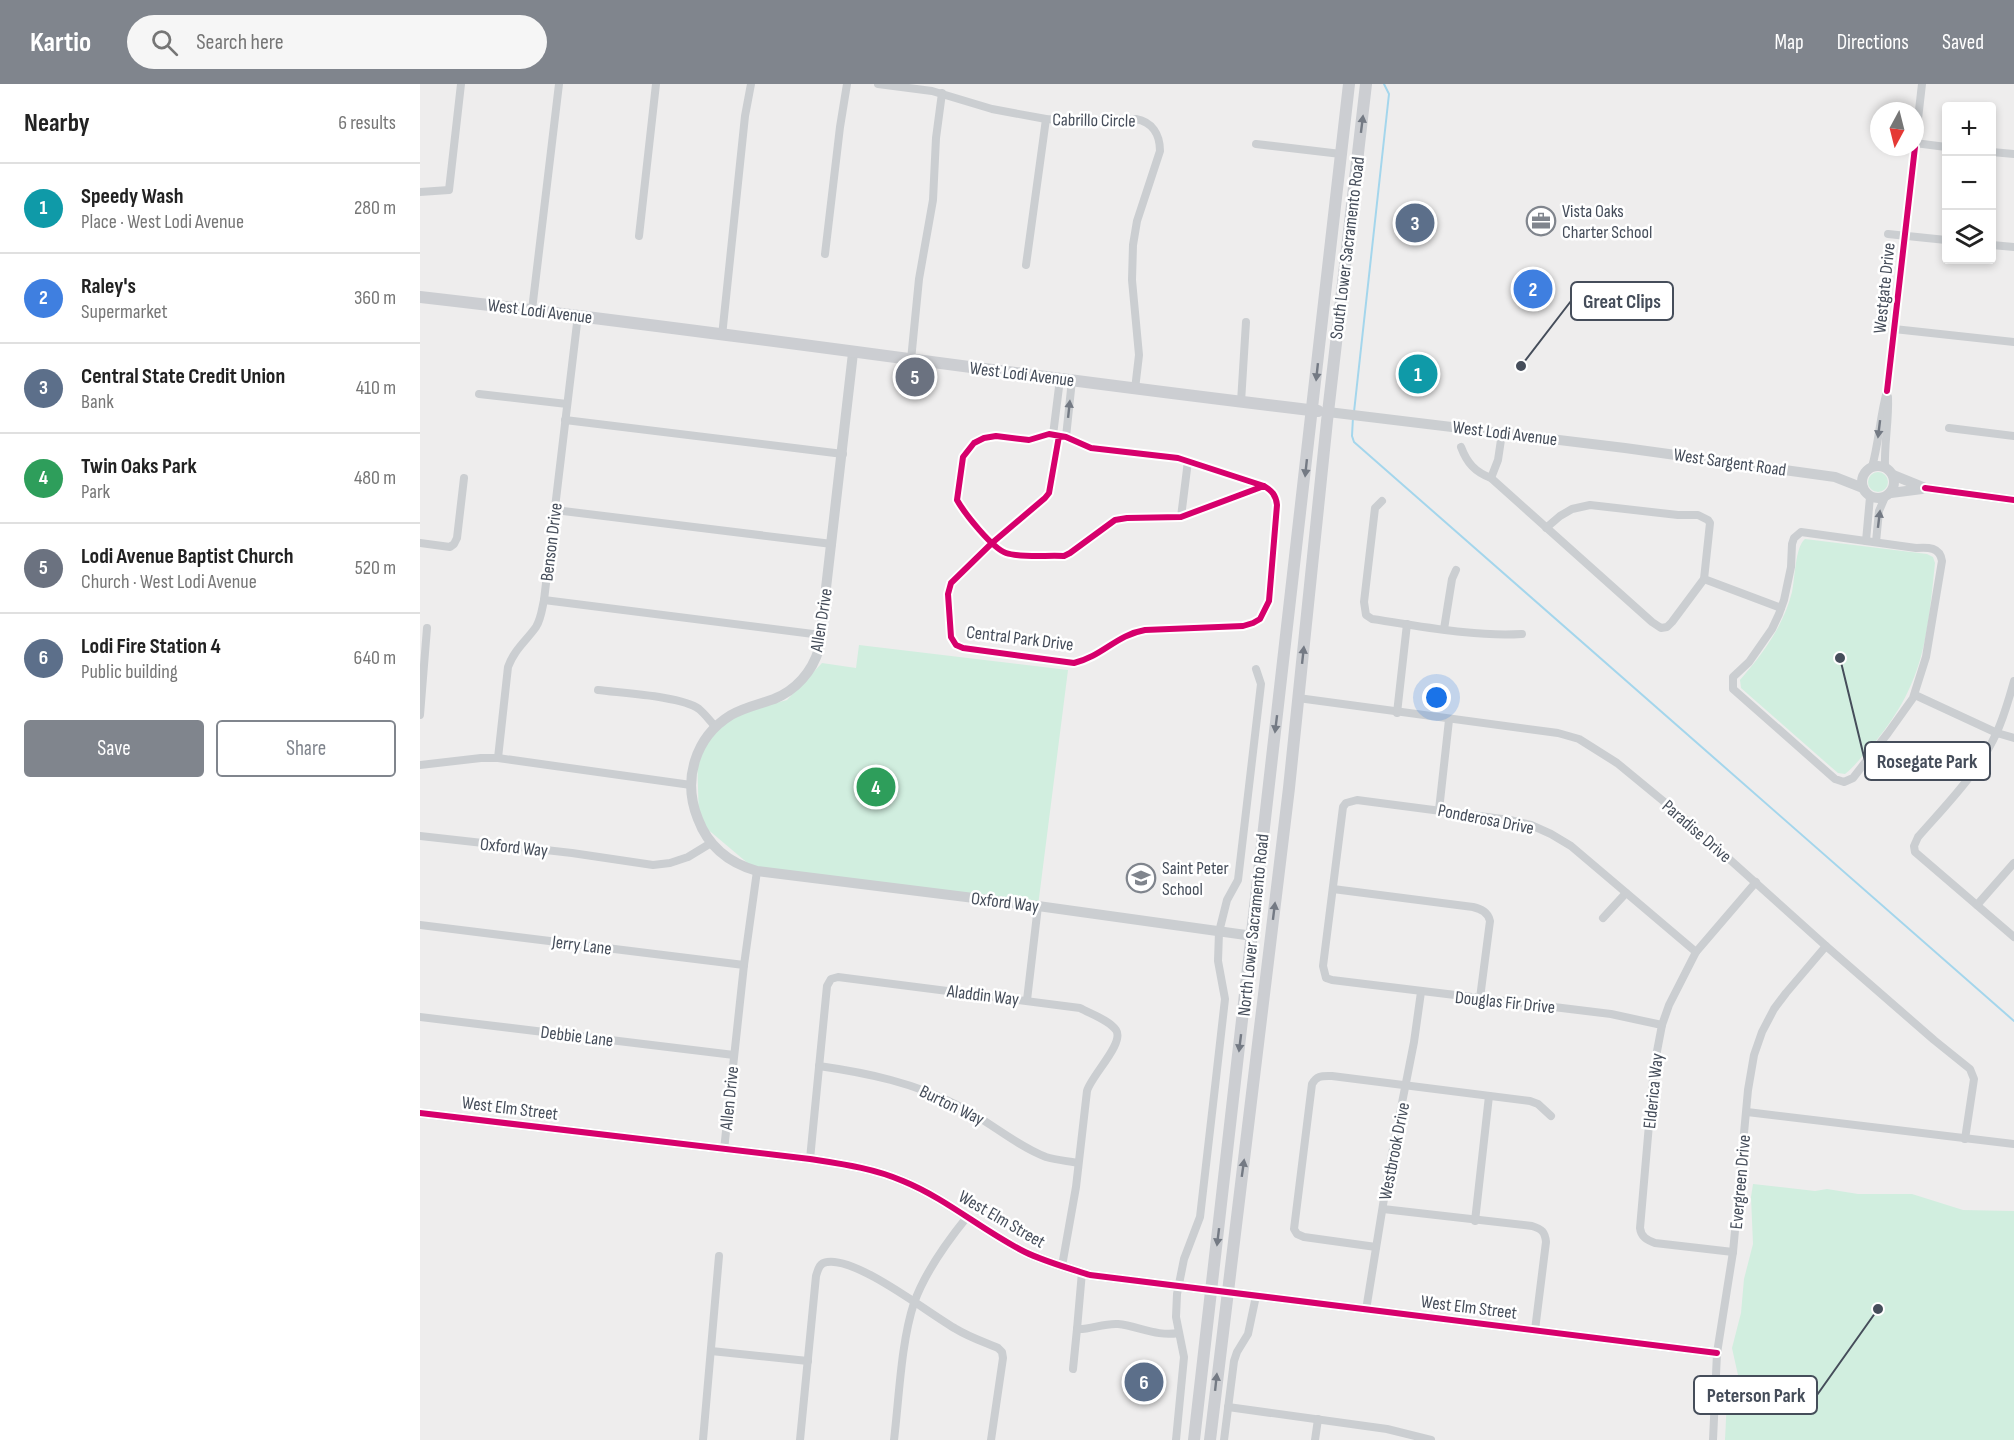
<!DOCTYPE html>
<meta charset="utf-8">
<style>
:root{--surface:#fff;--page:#f6f6f6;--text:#222;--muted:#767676;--line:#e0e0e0;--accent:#80858d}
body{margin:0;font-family:"Sofia Sans Condensed",sans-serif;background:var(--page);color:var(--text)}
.controls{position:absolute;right:18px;top:18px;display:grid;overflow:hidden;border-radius:6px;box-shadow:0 3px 9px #0003}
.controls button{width:54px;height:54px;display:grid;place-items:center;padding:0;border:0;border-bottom:2px solid var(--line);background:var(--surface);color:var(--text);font:30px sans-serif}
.compass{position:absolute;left:1450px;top:18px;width:54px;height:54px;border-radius:50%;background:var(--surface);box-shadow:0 3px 9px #0003;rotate:187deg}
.you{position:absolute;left:1017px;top:614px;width:21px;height:21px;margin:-15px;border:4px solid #fff;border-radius:50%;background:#1a73e8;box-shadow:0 0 0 9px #1a73e833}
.badge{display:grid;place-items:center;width:39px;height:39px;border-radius:50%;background:var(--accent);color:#fff;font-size:20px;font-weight:700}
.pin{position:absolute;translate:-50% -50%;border:3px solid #fff;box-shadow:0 2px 6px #0006}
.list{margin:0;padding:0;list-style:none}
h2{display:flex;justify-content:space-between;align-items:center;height:78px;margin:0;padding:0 24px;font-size:26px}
h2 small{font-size:20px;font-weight:400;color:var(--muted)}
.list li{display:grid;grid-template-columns:39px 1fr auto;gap:18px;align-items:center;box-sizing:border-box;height:90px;padding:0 24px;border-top:2px solid var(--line)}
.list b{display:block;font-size:22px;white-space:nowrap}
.list p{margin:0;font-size:20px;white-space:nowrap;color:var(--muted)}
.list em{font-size:20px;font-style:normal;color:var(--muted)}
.actions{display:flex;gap:12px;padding:18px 24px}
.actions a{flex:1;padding:14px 0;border:2px solid var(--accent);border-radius:6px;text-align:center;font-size:21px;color:var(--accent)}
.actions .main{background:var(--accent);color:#fff}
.icon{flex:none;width:33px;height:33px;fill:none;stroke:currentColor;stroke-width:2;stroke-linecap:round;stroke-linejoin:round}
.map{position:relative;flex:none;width:1594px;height:1356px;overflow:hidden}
header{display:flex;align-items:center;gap:36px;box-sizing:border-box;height:84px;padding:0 30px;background:var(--accent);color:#fff}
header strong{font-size:28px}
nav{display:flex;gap:33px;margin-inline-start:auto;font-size:21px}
.search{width:420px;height:54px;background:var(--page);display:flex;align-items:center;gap:15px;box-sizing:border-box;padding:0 21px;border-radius:33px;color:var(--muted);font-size:22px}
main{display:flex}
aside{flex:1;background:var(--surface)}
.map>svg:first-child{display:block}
</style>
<header>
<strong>Kartio</strong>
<div class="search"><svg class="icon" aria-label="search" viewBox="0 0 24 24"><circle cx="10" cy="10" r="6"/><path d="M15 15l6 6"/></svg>Search here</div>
<nav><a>Map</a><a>Directions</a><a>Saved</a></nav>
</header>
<main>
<aside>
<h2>Nearby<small>6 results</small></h2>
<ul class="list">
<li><span class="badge" style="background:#0f9aa8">1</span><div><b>Speedy Wash</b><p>Place · West Lodi Avenue</p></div><em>280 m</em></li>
<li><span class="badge" style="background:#3f7fe0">2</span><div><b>Raley's</b><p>Supermarket</p></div><em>360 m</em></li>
<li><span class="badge" style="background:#5c6f8a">3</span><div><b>Central State Credit Union</b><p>Bank</p></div><em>410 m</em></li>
<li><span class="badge" style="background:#2e9e5b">4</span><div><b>Twin Oaks Park</b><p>Park</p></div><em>480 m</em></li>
<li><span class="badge" style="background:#6b7280">5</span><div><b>Lodi Avenue Baptist Church</b><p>Church · West Lodi Avenue</p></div><em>520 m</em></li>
<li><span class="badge" style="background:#5c6f8a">6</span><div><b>Lodi Fire Station 4</b><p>Public building</p></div><em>640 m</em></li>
</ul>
<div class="actions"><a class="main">Save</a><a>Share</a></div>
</aside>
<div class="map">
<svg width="1594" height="1356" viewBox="0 0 1594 1356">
<rect width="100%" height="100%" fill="#eeeded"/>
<g fill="#d1eedf">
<circle cx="1458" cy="398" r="10"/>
<path d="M1385 455 1507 470 1513 473 1515 479C1507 556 1504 601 1451 663 1442 672 1435 682 1425 690L1418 689 1411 683 1321 604 1320 596C1343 569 1363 543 1372 508 1375 495 1375 463 1385 455Z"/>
<polygon points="439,561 648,586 618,822 337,787 279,738 277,669 311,631 367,616 402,579 436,584"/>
<path d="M1333 1100 1395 1107 1407 1105 1438 1110H1492L1543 1126 1594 1127V1356H1305C1307 1332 1304 1312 1318 1291L1312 1264 1321 1229 1324 1195 1333 1160 1331 1113Z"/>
</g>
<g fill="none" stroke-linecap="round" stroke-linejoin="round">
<g stroke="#a4d6ec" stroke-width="2">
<polyline points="934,328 969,10 964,0"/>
<polyline points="933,333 932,352 934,358 1594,937"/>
</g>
<g stroke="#cbced1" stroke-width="8">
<path d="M458 0 512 7 572 25 626 35 659 37 716 35C732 38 740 50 740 67L717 137 713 161 712 196 719 271 715 305"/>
<polyline points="1495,59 1526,63"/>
<polyline points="836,60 921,70"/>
<polyline points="1495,61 1502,0"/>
<polyline points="1572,68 1594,70"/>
<polyline points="0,108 29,106 41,0"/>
<polyline points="1468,150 1526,156"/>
<polyline points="219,152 236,0"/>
<polyline points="1572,161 1594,163"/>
<polyline points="405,170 420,43 427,0"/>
<polyline points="606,181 626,35"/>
<polyline points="112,226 139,0"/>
<polyline points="1474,245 1594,258"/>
<polyline points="302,252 325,32 331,0"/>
<polyline points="491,276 499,195 513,116 516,54 522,9"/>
<polyline points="59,310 147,320"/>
<polyline points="821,318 826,238"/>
<polyline points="145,336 423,370"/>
<polyline points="1529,344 1594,352"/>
<polyline points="633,351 640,295"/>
<path d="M639 352 629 409 625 414 572 459 531 499 528 510 531 553 536 561 543 564 654 579C683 572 696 551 725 546L823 542 833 539 840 535 849 517 857 421C856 411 852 407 844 402L758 374 671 364 646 353 629 350 609 356 576 352 564 354 554 359 543 373 537 416C545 430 572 464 586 469 601 474 627 471 644 472L650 469 695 436 707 434 761 433 844 402"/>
<polyline points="646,353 652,296"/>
<path d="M1041 363C1047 379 1055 388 1071 394L1232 538 1241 544 1247 543 1252 538 1284 495 1290 439 1288 436 1278 431H1258L1170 421 1152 425 1140 432 1126 444"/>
<path d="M1452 383C1459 358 1460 332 1467 307L1495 63"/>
<path d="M1465 384C1464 360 1469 337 1468 313"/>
<polyline points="1071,394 1078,376 1082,349"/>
<path d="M962 417 955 424 944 518 946 531 952 535C1001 542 1053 553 1102 550"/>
<polyline points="135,426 412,460"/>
<polyline points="761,433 768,377"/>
<path d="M1381 448 1496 464C1508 463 1520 463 1522 477L1506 573 1493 614 1468 649 1433 694 1424 698 1415 695 1313 605V593L1329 578 1352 545 1359 530 1364 516 1371 483 1372 460 1374 454Z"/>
<polyline points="1446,457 1450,413"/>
<polyline points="1456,458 1459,427 1465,413"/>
<polyline points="0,459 30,463 34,460 37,454 44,394"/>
<polyline points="1284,495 1361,524"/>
<polyline points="124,516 401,551"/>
<polyline points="1024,545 1032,495 1036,486"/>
<path d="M1594 597C1589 615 1584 633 1576 650 1558 689 1526 721 1498 753L1494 762 1495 768 1594 853"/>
<path d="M178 606C200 609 262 612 279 625 285 630 290 637 295 642"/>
<polyline points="1495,611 1577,649 1594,654"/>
<polyline points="878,614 1138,649 1159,655 1197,679 1259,730 1406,862 1514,956 1550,985 1554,995 1545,1055"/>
<polyline points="977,629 987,540"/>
<polyline points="0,631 7,544"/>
<path d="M78 674 88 583C94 566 106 557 116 543 121 535 122 525 124 516L158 231"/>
<polyline points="0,681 61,674 78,674 271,701"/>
<polyline points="1019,726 1029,636"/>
<polyline points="0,752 152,769 233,781 250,779 268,773 291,759"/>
<path d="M913 805 1053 823C1061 825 1068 828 1070 837L1060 914"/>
<polyline points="1557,821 1594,779"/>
<polyline points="1183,834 1206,809"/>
<polyline points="0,841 324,881"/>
<polyline points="607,916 618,822"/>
<polyline points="0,933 314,971"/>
<polyline points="1242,941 1191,930 912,896 906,894 903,882 923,723 926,719 937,716 1090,736 1111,741 1131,750 1151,762 1276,868"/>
<path d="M399 982C448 989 495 999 539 1022 569 1037 595 1061 626 1073 636 1076 648 1077 658 1079"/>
<polyline points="1327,1028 1594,1060"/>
<polyline points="304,1066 324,881 337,787"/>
<path d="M390 1075 407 902 411 895 418 893 660 924C671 930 689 936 696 946 705 959 671 992 667 1007L656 1103 642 1182"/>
<path d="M963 1125 1112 1142C1122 1145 1125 1148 1126 1158L1115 1246"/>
<polyline points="1055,1137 1069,1012"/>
<path d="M956 1163 884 1153 877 1150 874 1145 892 1000C897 991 902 992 912 992L1110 1017 1118 1020 1131 1032"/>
<path d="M1313 1168 1235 1159C1227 1156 1221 1153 1220 1144L1234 983 1242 941 1249 921 1276 868 1336 798"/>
<polyline points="946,1226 968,1090 994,958 1001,908"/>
<polyline points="657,1245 662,1188"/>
<polyline points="291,1267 388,1277"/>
<path d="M653 1285 657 1245C670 1246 683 1239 698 1240 718 1242 738 1253 758 1249"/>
<polyline points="808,1323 967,1345 1011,1356"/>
<polyline points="283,1356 299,1172"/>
<path d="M380 1356 396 1192C398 1186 399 1179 407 1178 437 1173 508 1229 536 1245 549 1253 564 1258 578 1264L582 1268 583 1274 571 1356"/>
<path d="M474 1356C479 1315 481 1258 494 1219 505 1188 526 1159 547 1133"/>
<polyline points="756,1356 764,1273 756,1233 757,1210 764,1175 780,1133 795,1003 805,915 798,877 799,848 807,816 818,796 841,600 836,585"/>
<polyline points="804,1356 814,1277 817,1268 828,1250 836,1212"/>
<polyline points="895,1356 898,1335"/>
<polyline points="1293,1356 1297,1269 1313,1168 1328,1006 1334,971 1342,948 1354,925 1366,909 1406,862"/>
</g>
<g stroke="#cbced1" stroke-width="10">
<path d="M433 269 399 565C392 588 376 606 354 615 340 620 325 623 311 631 275 653 262 696 278 735 288 762 309 779 337 787L618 822 833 852"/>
<polyline points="908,328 1205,364 1415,393 1443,404"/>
<circle cx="1458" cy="398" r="16"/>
<polyline points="1473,391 1505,404 1594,416"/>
<polyline points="1471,409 1502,405"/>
<path d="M0 1029 390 1075C422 1080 453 1084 483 1097 527 1115 563 1147 605 1168 626 1178 648 1184 670 1191L1297 1269"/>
</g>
<g stroke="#ccced2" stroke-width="12">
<path d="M0 213C300 247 598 292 898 327"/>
<polyline points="774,1356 929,0"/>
<polyline points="790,1356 869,704 907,337 946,0"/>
</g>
<g stroke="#fff" stroke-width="10">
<g id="cycleway">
<polyline points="1467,307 1495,63"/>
<path d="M639 352 629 409 625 414 572 459 531 499 528 510 531 553 536 561 543 564 654 579C683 572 696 551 725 546L823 542 833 539 840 535 849 517 857 421C856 411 852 407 844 402L758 374 671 364 646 353 629 350 609 356 576 352 564 354 554 359 543 373 537 416C545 430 572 464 586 469 601 474 627 471 644 472L650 469 695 436 707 434 761 433 844 402"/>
<polyline points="1505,404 1594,416"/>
<path d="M0 1029 390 1075C422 1080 453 1084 483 1097 527 1115 563 1147 605 1168 626 1178 648 1184 670 1191L1297 1269"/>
</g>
</g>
<use href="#cycleway" stroke="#d6006c" stroke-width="6"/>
</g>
<defs><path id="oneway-solid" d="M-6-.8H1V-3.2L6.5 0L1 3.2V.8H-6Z" transform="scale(1.5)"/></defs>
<g fill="#747a84">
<use href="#oneway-solid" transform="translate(942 40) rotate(-83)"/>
<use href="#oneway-solid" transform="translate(897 288) rotate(96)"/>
<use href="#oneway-solid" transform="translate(649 325) rotate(-84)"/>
<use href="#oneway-solid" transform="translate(1459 345) rotate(97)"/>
<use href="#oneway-solid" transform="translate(886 384) rotate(96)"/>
<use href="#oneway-solid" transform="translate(1459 435) rotate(-83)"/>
<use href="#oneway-solid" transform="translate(883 571) rotate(-84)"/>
<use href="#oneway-solid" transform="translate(856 640) rotate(97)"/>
<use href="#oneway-solid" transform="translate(854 827) rotate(-83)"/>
<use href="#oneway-solid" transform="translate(820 959) rotate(97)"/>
<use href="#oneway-solid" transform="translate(823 1084) rotate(-82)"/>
<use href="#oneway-solid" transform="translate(798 1153) rotate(97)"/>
<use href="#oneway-solid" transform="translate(796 1298) rotate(-84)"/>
</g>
<defs>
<g id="office-ring" transform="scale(1.5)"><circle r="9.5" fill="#fff" stroke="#80858d" stroke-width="1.5"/><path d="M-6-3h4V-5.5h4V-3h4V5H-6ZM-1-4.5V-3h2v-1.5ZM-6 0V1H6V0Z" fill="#80858d"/></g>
<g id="school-ring" transform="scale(1.5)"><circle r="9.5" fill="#fff" stroke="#80858d" stroke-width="1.5"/><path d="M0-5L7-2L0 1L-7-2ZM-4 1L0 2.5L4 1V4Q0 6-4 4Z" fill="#80858d"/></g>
</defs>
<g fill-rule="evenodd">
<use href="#office-ring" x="1121" y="137"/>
<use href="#school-ring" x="721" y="794"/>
</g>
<g text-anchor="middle" stroke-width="5" stroke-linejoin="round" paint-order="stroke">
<g font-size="18" fill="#454d5a" stroke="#fff">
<text transform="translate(674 36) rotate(1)" y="6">Cabrillo Circle</text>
<text transform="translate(927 164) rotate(-83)" y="6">South Lower Sacramento Road</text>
<text transform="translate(1464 204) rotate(-84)" y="6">Westgate Drive</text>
<text transform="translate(120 227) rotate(7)" y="6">West Lodi Avenue</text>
<text transform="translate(602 290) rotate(7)" y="6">West Lodi Avenue</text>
<text transform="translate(1085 349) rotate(7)" y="6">West Lodi Avenue</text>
<text transform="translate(1310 378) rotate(8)" y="6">West Sargent Road</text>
<text transform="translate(131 458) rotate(-83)" y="6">Benson Drive</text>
<text transform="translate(401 536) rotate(-81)" y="6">Allen Drive</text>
<text transform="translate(600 554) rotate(7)" y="6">Central Park Drive</text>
<text transform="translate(1066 735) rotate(11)" y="6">Ponderosa Drive</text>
<text transform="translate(1277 747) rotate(41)" y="6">Paradise Drive</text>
<text transform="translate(94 763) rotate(6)" y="6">Oxford Way</text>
<text transform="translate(585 818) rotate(7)" y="6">Oxford Way</text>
<text transform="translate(833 841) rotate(-84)" y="6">North Lower Sacramento Road</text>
<text transform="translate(162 861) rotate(7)" y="6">Jerry Lane</text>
<text transform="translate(563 911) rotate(7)" y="6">Aladdin Way</text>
<text transform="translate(1085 918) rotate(6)" y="6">Douglas Fir Drive</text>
<text transform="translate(157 952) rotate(7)" y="6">Debbie Lane</text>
<text transform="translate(1233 1007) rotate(-84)" y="6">Elderica Way</text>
<text transform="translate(309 1014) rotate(-84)" y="6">Allen Drive</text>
<text transform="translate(532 1021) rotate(26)" y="6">Burton Way</text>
<text transform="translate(90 1024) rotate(7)" y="6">West Elm Street</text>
<text transform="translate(974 1067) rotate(-79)" y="6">Westbrook Drive</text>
<text transform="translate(1320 1098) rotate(-85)" y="6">Evergreen Drive</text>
<text transform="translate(582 1135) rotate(30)" y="6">West Elm Street</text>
<text transform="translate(1049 1223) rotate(7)" y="6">West Elm Street</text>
</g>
<g font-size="18" fill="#454d5a" stroke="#fff" text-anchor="start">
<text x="1142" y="133">Vista Oaks<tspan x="1142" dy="21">Charter School</tspan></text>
<text x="742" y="790">Saint Peter<tspan x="742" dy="21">School</tspan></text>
</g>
</g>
<path fill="none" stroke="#454d5a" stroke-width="2" d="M1101 282L1151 217M1420 574L1445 677M1458 1225L1397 1311"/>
<g fill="#454d5a" stroke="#fff" stroke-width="2">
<circle cx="1101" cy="282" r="6"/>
<circle cx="1420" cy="574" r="6"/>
<circle cx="1458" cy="1225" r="6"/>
</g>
<g fill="#fff" stroke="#454d5a" stroke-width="2">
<rect x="1151" y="198" width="102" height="38" rx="6"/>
<rect x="1445" y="658" width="125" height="38" rx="6"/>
<rect x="1274" y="1292" width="123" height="38" rx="6"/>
</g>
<g font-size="20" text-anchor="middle" font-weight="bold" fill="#454d5a">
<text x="1202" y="224">Great Clips</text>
<text x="1507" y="684">Rosegate Park</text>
<text x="1336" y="1318">Peterson Park</text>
</g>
</svg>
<div class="controls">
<button>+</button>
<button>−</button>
<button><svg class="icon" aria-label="layers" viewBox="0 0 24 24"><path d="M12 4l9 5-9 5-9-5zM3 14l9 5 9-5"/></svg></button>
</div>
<svg class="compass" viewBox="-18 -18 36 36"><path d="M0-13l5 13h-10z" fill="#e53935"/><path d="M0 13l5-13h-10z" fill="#767676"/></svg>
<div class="you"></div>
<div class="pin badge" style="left:998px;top:290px;background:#0f9aa8">1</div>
<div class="pin badge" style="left:1113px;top:205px;background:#3f7fe0">2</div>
<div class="pin badge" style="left:995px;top:139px;background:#5c6f8a">3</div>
<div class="pin badge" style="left:456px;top:703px;background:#2e9e5b">4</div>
<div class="pin badge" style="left:495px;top:293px;background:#6b7280">5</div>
<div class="pin badge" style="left:724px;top:1298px;background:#5c6f8a">6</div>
</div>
</main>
